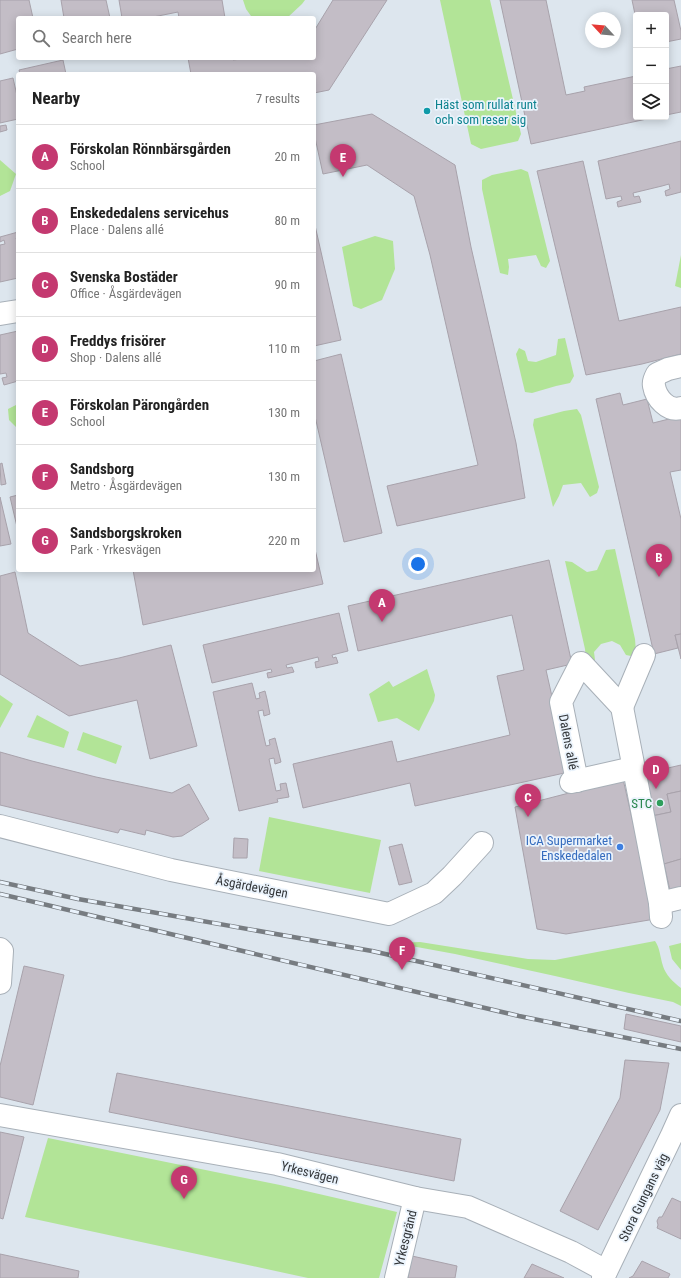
<!DOCTYPE html>
<meta charset="utf-8">
<style>
:root{--surface:#fff;--page:#f6f6f6;--text:#222;--muted:#767676;--line:#e0e0e0;--accent:#c43970}
body{margin:0;font-family:"Roboto Condensed",sans-serif;background:var(--page);color:var(--text)}
.controls{position:absolute;right:12px;top:12px;display:grid;overflow:hidden;border-radius:4px;box-shadow:0 2px 10px #0003}
.controls button{width:36px;height:36px;display:grid;place-items:center;padding:0;border:0;border-bottom:1px solid var(--line);background:var(--surface);color:var(--text);font:20px sans-serif}
.compass{position:absolute;left:585px;top:12px;width:36px;height:36px;border-radius:50%;background:var(--surface);box-shadow:0 2px 10px #0003;rotate:296deg}
.you{position:absolute;left:418px;top:564px;width:14px;height:14px;margin:-10px;border:3px solid #fff;border-radius:50%;background:#1a73e8;box-shadow:0 0 0 6px #1a73e833}
.badge{display:grid;place-items:center;width:26px;height:26px;border-radius:50%;background:var(--accent);color:#fff;font-size:13px;font-weight:700}
.pin{position:absolute;translate:-50% -33px;filter:drop-shadow(0 1px 2px #0008)}
.pin::after{content:'';position:absolute;top:21px;width:14px;height:12px;background:inherit;clip-path:polygon(0 0,100% 0,50% 100%)}
.list{margin:0;padding:0;list-style:none}
h2{display:flex;justify-content:space-between;align-items:center;height:52px;margin:0;padding:0 16px;font-size:17px}
h2 small{font-size:13px;font-weight:400;color:var(--muted)}
.list li{display:grid;grid-template-columns:26px 1fr auto;gap:12px;align-items:center;box-sizing:border-box;height:64px;padding:0 16px;border-top:1px solid var(--line)}
.list b{display:block;font-size:15px;white-space:nowrap}
.list p{margin:0;font-size:13px;white-space:nowrap;color:var(--muted)}
.list em{font-size:13px;font-style:normal;color:var(--muted)}
.icon{flex:none;width:22px;height:22px;fill:none;stroke:currentColor;stroke-width:2;stroke-linecap:round;stroke-linejoin:round}
.map{position:relative;flex:none;width:681px;height:1278px;overflow:hidden}
.search{position:absolute;background:var(--surface);box-shadow:0 2px 10px #0003;left:16px;top:16px;width:300px;height:44px;display:flex;align-items:center;gap:10px;box-sizing:border-box;padding:0 14px;border-radius:4px;color:var(--muted);font-size:15px}
.panel{position:absolute;background:var(--surface);box-shadow:0 2px 10px #0003;left:16px;top:72px;width:300px;height:500px;border-radius:4px}
.map>svg:first-child{display:block}
</style>
<div class="map">
<svg width="681" height="1278" viewBox="0 0 681 1278">
<rect width="100%" height="100%" fill="#dde6ee"/>
<g fill="#b2e497">
<polygon points="243,0 305,0 302,4 287,18 251,16 246,9"/>
<polygon points="440,0 490,0 521,134 518,141 481,149 471,144"/>
<polygon points="0,160 16,174 10,191 0,196"/>
<polygon points="521,169 528,172 548,253 550,261 546,268 541,266 536,255 508,259 509,267 508,275 500,273 482,189 482,180 492,175"/>
<polygon points="375,236 393,241 395,269 382,300 361,309 353,306 342,247"/>
<polygon points="681,255 681,288 675,286"/>
<polygon points="565,338 574,376 570,383 556,386 532,393 525,392 516,354 519,348 525,351 528,361 536,362 556,355 558,339"/>
<polygon points="18,404 18,429 9,420 8,409"/>
<polygon points="577,409 581,415 599,487 597,493 590,497 581,483 563,485 559,496 553,507 533,425 534,419 564,411"/>
<polygon points="615,549 635,639 636,652 631,656 626,655 620,645 612,641 601,644 594,652 595,660 589,666 586,660 585,649 565,561 572,562 587,572 597,570 606,550"/>
<polygon points="427,669 435,695 434,701 419,731 397,718 378,722 369,694 389,681 393,687"/>
<polygon points="0,695 13,704 0,728"/>
<polygon points="37,715 69,732 64,748 27,737"/>
<polygon points="83,732 122,746 116,764 77,750"/>
<polygon points="269,817 381,840 370,893 259,871"/>
<path d="M655 941C660 948 660 957 663 966 665 974 674 983 681 988V1006L673 1002 629 993 555 976 455 954 395 943 420 942 528 959 555 960Z"/>
<polygon points="681,943 681,970 672,959 669,946"/>
<polygon points="48,1138 280,1185 397,1212 379,1278 308,1278 25,1217"/>
</g>
<g fill="#c3bdc6" stroke="#a8a2ab">
<polygon points="0,0 29,0 33,18 18,18 18,49 0,54"/>
<polygon points="61,0 106,0 110,18 64,18"/>
<polygon points="119,0 222,0 225,18 179,18 178,12 148,18 122,18"/>
<polygon points="333,0 387,0 329,90 314,93 314,74 191,74 188,58 233,58 233,60 249,58 314,58 314,31"/>
<polygon points="500,0 546,0 566,95 585,91 584,87 636,76 636,117 656,117 531,144"/>
<polygon points="632,0 674,0 681,31 681,39 666,42 666,15 636,15 636,19"/>
<polygon points="63,60 66,74 20,74 19,70"/>
<polygon points="681,66 681,112 666,115 666,69"/>
<polygon points="13,78 18,100 18,119 0,123 0,81"/>
<polygon points="372,114 455,165 471,247 516,443 525,498 397,526 387,486 478,465 430,255 414,196 367,165 323,174 314,133 314,125"/>
<polygon points="6,125 7,130 0,132 0,126"/>
<polygon points="681,141 681,192 666,196 665,191 670,189 669,184 662,186 633,193 634,197 639,196 641,202 618,207 617,202 622,200 621,196 606,199 598,161"/>
<polygon points="583,161 619,321 681,307 681,354 642,364 586,375 537,171"/>
<polygon points="314,221 341,340 314,346"/>
<polygon points="18,232 18,238 16,238 17,241 18,241 18,278 0,282 0,245 5,244 4,240 0,242 0,237"/>
<polygon points="18,331 18,370 17,370 18,381 4,385 2,378 7,377 6,373 0,374 0,335"/>
<polygon points="341,354 382,533 344,542 314,412 314,361"/>
<polygon points="620,393 623,405 647,399 653,423 681,416 681,470 670,472 681,519 681,634 675,635 678,648 654,654 596,399"/>
<polygon points="2,463 6,484 1,485 0,464"/>
<polygon points="18,495 18,531 10,497"/>
<polygon points="0,497 11,544 0,546"/>
<polygon points="314,545 323,584 143,625 133,570 314,570"/>
<polygon points="549,560 572,664 546,670 569,772 415,806 410,783 303,808 293,764 392,741 397,762 510,735 497,676 524,670 512,615 358,651 348,606"/>
<polygon points="15,572 28,633 80,666 119,658 171,645 197,746 150,759 137,700 69,716 0,674 0,576"/>
<polygon points="339,613 348,651 332,655 333,658 336,657 338,663 316,668 315,662 319,661 318,657 286,665 287,668 292,667 294,672 277,676 268,678 267,673 272,672 271,669 212,683 203,645"/>
<polygon points="681,634 681,659 675,635"/>
<polygon points="252,683 256,699 260,698 259,693 265,691 267,699 270,714 264,716 263,710 258,711 266,746 270,745 269,740 275,738 281,762 275,764 274,758 269,759 276,791 281,790 280,784 286,783 289,797 277,799 278,802 239,811 213,692"/>
<polygon points="0,752 32,761 96,777 172,793 189,784 209,819 182,836 173,837 146,830 145,835 120,829 118,833 0,805"/>
<polygon points="681,765 681,791 667,794 671,812 652,816 642,774"/>
<polygon points="623,779 655,919 566,934 537,929 515,807"/>
<polygon points="681,791 681,859 664,864 652,816 671,812 667,794"/>
<polygon points="234,838 248,839 247,858 233,858"/>
<polygon points="402,844 412,882 399,885 389,847"/>
<polygon points="681,859 681,893 671,895 664,864"/>
<polygon points="24,966 64,975 33,1105 0,1097 0,1066"/>
<polygon points="626,1014 681,1026 681,1042 624,1029"/>
<polygon points="625,1060 669,1063 660,1110 598,1230 560,1211 620,1098"/>
<polygon points="117,1073 461,1139 454,1181 109,1112"/>
<polygon points="0,1132 24,1137 3,1219 0,1218"/>
<polygon points="672,1198 681,1202 681,1239 657,1228 658,1225 657,1221 659,1217 662,1217"/>
<polygon points="0,1254 79,1271 78,1278 0,1278"/>
<polygon points="412,1256 457,1266 455,1278 408,1278"/>
<polygon points="642,1261 670,1274 668,1278 629,1278 633,1276"/>
<polygon points="532,1264 564,1278 524,1278"/>
</g>
<g fill="none" stroke-linecap="round" stroke-linejoin="round">
<g stroke="#a8b0b8" stroke-width="24">
<g id="minor">
<polyline points="0,314 18,311"/>
<path d="M681 366 668 369 657 374C655 378 653 382 654 386 656 398 668 412 681 408"/>
<polyline points="622,707 644,655"/>
<polyline points="577,781 561,702 581,663 622,707 660,903 661,917"/>
<polyline points="571,782 633,768"/>
<polyline points="0,826 171,870 389,914 434,893 452,876 482,843"/>
<polyline points="660,903 681,898"/>
<polyline points="0,949 2,951 0,983"/>
<polyline points="0,1115 277,1164 415,1198 468,1207 571,1252 606,1271"/>
<polyline points="396,1278 415,1198"/>
<polyline points="603,1278 672,1135 681,1115"/>
</g>
</g>
<use href="#minor" stroke="#fff" stroke-width="22"/>
<g stroke="#777c81" stroke-width="4.5">
<g id="rail">
<polyline points="0,882 78,899 372,951 681,1021"/>
<polyline points="0,894 519,1016 681,1049"/>
</g>
</g>
<use href="#rail" stroke="#eaf3fc" stroke-width="3" stroke-dasharray="9" stroke-linecap="butt"/>
</g>
<circle fill="#0f9aa8" stroke="#eaf3fc" stroke-width="1.5" cx="427" cy="111" r="4"/>
<circle fill="#2e9e5b" stroke="#eaf3fc" stroke-width="1.5" cx="660" cy="803" r="4"/>
<circle fill="#3f7fe0" stroke="#eaf3fc" stroke-width="1.5" cx="620" cy="847" r="4"/>
<g text-anchor="middle" stroke-width="3.5" stroke-linejoin="round" paint-order="stroke">
<g font-size="13" fill="#0d838f" stroke="#eaf3fc" text-anchor="start">
<text x="435" y="109">Häst som rullat runt<tspan x="435" dy="15">och som reser sig</tspan></text>
</g>
<g font-size="13" fill="#323538" stroke="#eaf3fc">
<text transform="translate(569 742) rotate(79)" y="5">Dalens allé</text>
<text transform="translate(252 886) rotate(11)" y="5">Åsgärdevägen</text>
<text transform="translate(310 1172) rotate(14)" y="5">Yrkesvägen</text>
<text transform="translate(643 1197) rotate(-64)" y="5">Stora Gungans väg</text>
<text transform="translate(405 1238) rotate(-76)" y="5">Yrkesgränd</text>
</g>
<g font-size="13" fill="#27864d" stroke="#eaf3fc" text-anchor="end">
<text x="652" y="808">STC</text>
</g>
<g font-size="13" fill="#366cbe" stroke="#eaf3fc" text-anchor="end">
<text x="612" y="845">ICA Supermarket<tspan x="612" dy="15">Enskededalen</tspan></text>
</g>
</g>
</svg>
<div class="controls">
<button>+</button>
<button>−</button>
<button><svg class="icon" aria-label="layers" viewBox="0 0 24 24"><path d="M12 4l9 5-9 5-9-5zM3 14l9 5 9-5"/></svg></button>
</div>
<svg class="compass" viewBox="-18 -18 36 36"><path d="M0-13l5 13h-10z" fill="#e53935"/><path d="M0 13l5-13h-10z" fill="#767676"/></svg>
<div class="you"></div>
<div class="pin badge" style="left:382px;top:622px">A</div>
<div class="pin badge" style="left:659px;top:577px">B</div>
<div class="pin badge" style="left:528px;top:817px">C</div>
<div class="pin badge" style="left:656px;top:789px">D</div>
<div class="pin badge" style="left:343px;top:177px">E</div>
<div class="pin badge" style="left:402px;top:970px">F</div>
<div class="pin badge" style="left:184px;top:1199px">G</div>
<div class="search"><svg class="icon" aria-label="search" viewBox="0 0 24 24"><circle cx="10" cy="10" r="6"/><path d="M15 15l6 6"/></svg>Search here</div>
<section class="panel">
<h2>Nearby<small>7 results</small></h2>
<ul class="list">
<li><span class="badge">A</span><div><b>Förskolan Rönnbärsgården</b><p>School</p></div><em>20 m</em></li>
<li><span class="badge">B</span><div><b>Enskededalens servicehus</b><p>Place · Dalens allé</p></div><em>80 m</em></li>
<li><span class="badge">C</span><div><b>Svenska Bostäder</b><p>Office · Åsgärdevägen</p></div><em>90 m</em></li>
<li><span class="badge">D</span><div><b>Freddys frisörer</b><p>Shop · Dalens allé</p></div><em>110 m</em></li>
<li><span class="badge">E</span><div><b>Förskolan Pärongården</b><p>School</p></div><em>130 m</em></li>
<li><span class="badge">F</span><div><b>Sandsborg</b><p>Metro · Åsgärdevägen</p></div><em>130 m</em></li>
<li><span class="badge">G</span><div><b>Sandsborgskroken</b><p>Park · Yrkesvägen</p></div><em>220 m</em></li>
</ul>
</section>
</div>
